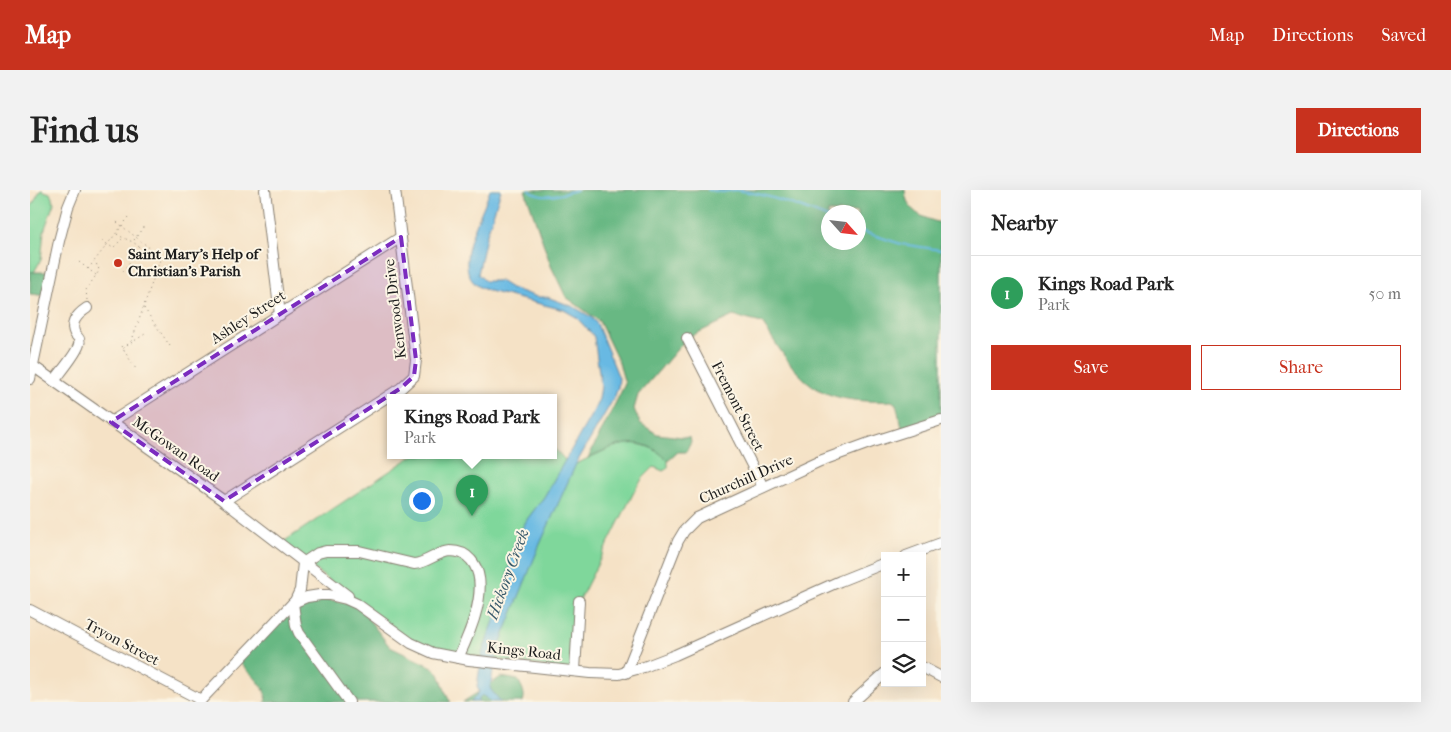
<!DOCTYPE html>
<meta charset="utf-8">
<style>
:root{--surface:#fff;--page:#f2f2f2;--text:#222;--muted:#767676;--line:#e0e0e0;--accent:#c8321e}
body{margin:0;font-family:"IM FELL French Canon",serif;background:var(--page);color:var(--text)}
.controls{position:absolute;right:15px;bottom:15px;display:grid;overflow:hidden;border-radius:0px;box-shadow:0 5px 20px #0002}
.controls button{width:45px;height:45px;display:grid;place-items:center;padding:0;border:0;border-bottom:1px solid var(--line);background:var(--surface);color:var(--text);font:25px sans-serif}
.compass{position:absolute;left:791px;top:15px;width:45px;height:45px;border-radius:50%;background:var(--surface);box-shadow:0 5px 20px #0002;rotate:117deg}
.you{position:absolute;left:391px;top:310px;width:18px;height:18px;margin:-12px;border:4px solid #fff;border-radius:50%;background:#1a73e8;box-shadow:0 0 0 8px #1a73e833}
.badge{display:grid;place-items:center;width:32px;height:32px;border-radius:50%;background:var(--accent);color:#fff;font-size:16px;font-weight:700}
.pin{position:absolute;translate:-50% -41px;filter:drop-shadow(0 1px 2px #0008)}
.pin::after{content:'';position:absolute;top:26px;width:18px;height:15px;background:inherit;clip-path:polygon(0 0,100% 0,50% 100%)}
.popup{position:absolute;left:357px;top:204px;width:170px;height:65px;box-sizing:border-box;display:grid;place-content:center;border-radius:0px;background:var(--surface);filter:drop-shadow(0 1px 4px #0005);font-size:16px;white-space:nowrap;color:var(--muted)}
.popup b{font-size:19px;color:var(--text)}
.popup::after{content:'';position:absolute;left:50%;top:100%;margin-left:-10px;border:10px solid transparent;border-top-color:var(--surface)}
.list{margin:0;padding:0;list-style:none}
h2{display:flex;justify-content:space-between;align-items:center;height:65px;margin:0;padding:0 20px;font-size:21px}
h2 small{font-size:16px;font-weight:400;color:var(--muted)}
.list li{display:grid;grid-template-columns:32px 1fr auto;gap:15px;align-items:center;box-sizing:border-box;height:75px;padding:0 20px;border-top:1px solid var(--line)}
.list b{display:block;font-size:19px;white-space:nowrap}
.list p{margin:0;font-size:16px;white-space:nowrap;color:var(--muted)}
.list em{font-size:16px;font-style:normal;color:var(--muted)}
.actions{display:flex;gap:10px;padding:15px 20px}
.actions a{flex:1;padding:11px 0;border:1px solid var(--accent);border-radius:0px;text-align:center;font-size:18px;color:var(--accent)}
.actions .main{background:var(--accent);color:#fff}
.icon{flex:none;width:28px;height:28px;fill:none;stroke:currentColor;stroke-width:2;stroke-linecap:round;stroke-linejoin:round}
.map{position:relative;flex:none;width:911px;height:512px;overflow:hidden;border-radius:0px}
header{display:flex;align-items:center;gap:30px;box-sizing:border-box;height:70px;padding:0 25px;background:var(--accent);color:#fff}
header strong{font-size:24px}
nav{display:flex;gap:28px;margin-inline-start:auto;font-size:18px}
.intro{display:flex;align-items:center;justify-content:space-between;box-sizing:border-box;height:120px;padding:0 30px}
h1{margin:0;font-size:35px}
.button{padding:12px 22px;border-radius:0px;background:var(--accent);color:#fff;font-size:18px;font-weight:700}
main{display:flex;gap:30px;padding:0 30px}
aside{flex:1;background:var(--surface);border-radius:0px;box-shadow:0 5px 20px #0002}
.map>svg:first-child{display:block}
</style>
<header>
<strong>Map</strong>
<nav><a>Map</a><a>Directions</a><a>Saved</a></nav>
</header>
<div class="intro"><h1>Find us</h1><a class="button">Directions</a></div>
<main>
<div class="map">
<svg width="911" height="512" viewBox="0 0 911 512">
<rect width="100%" height="100%" fill="#fcf5e5"/>
<filter id="ink" filterUnits="userSpaceOnUse"><feTurbulence type="fractalNoise" baseFrequency=".02" numOctaves="2"/><feDisplacementMap in="SourceGraphic" scale="10" xChannelSelector="R" yChannelSelector="G"/><feConvolveMatrix kernelMatrix="1 2 1 2 8 2 1 2 1" color-interpolation-filters="sRGB"/></filter>
<filter id="wash" filterUnits="userSpaceOnUse"><feTurbulence type="fractalNoise" baseFrequency=".0096" numOctaves="4" result="noise"/><feDisplacementMap in="SourceGraphic" scale="20" xChannelSelector="R" yChannelSelector="G"/><feGaussianBlur stdDeviation="1.12" result="paint"/><feColorMatrix in="noise" values="0 0 0 0 0 0 0 0 0 0 0 0 0 0 0 0 0 1.4 0 .05"/><feComposite in="paint" operator="in"/></filter>
<g filter="url(#wash)">
<rect width="100%" height="100%" fill="#f5e2c6"/>
<g fill="#7fd79b" stroke="#4e7a5c">
<polygon points="11,0 20,3 24,13 14,41 11,70 4,82 0,82 0,19"/>
<path d="M603 253C618 256 628 259 638 271V278L633 281 624 277 613 288 606 298 549 411 545 481 391 458 250 354 384 265H523V257L535 270 546 274 584 256Z"/>
</g>
<g fill="#67b883" stroke="#426a50" fill-rule="evenodd">
<path d="M495 0H875C876 22 893 28 911 33V230L873 241 866 214 862 211C836 212 804 211 783 196 761 181 747 154 732 133L703 126 657 148 608 205 604 219 610 233 627 244 660 248 661 252 656 262H648L638 271C613 243 587 254 558 268L595 194 589 173 569 131 536 107 521 76ZM798 22H828V52H798Z"/>
<polygon points="0,82 22,82 17,106 0,104"/>
<path d="M277 407 327 414 360 457 402 477 409 484 418 508 421 512H235C241 499 216 480 208 471Z"/>
<path d="M471 487 488 490C492 497 496 504 493 512H433Z"/>
</g>
<path fill="#68b9e3" stroke="#426a80" d="M460 0H471L456 47 448 84 455 91H470L481 98 507 107H517L544 117 561 127 567 134 589 188 588 197 585 206 546 274 510 354 468 459 460 497 461 500 471 512H462L452 505 449 508V512H441L449 502 447 496 452 463 474 404 483 358 488 345 498 328 514 307 564 220 569 209 571 196 564 147 561 143 546 127 534 120 459 101C456 100 451 98 448 96 420 77 453 23 460 0Z"/>
<g fill="none" stroke-linecap="round" stroke-linejoin="round">
<g stroke="#68b9e3" stroke-width="2">
<path d="M499 0C513 12 530 4 547 0"/>
<polyline points="678,0 693,2 705,0"/>
<path d="M705 0C738 4 768 16 798 28"/>
<polyline points="828,40 871,54 911,60"/>
</g>
</g>
</g>
<g filter="url(#ink)">
<g fill="none" stroke-linecap="round" stroke-linejoin="round">
<g stroke="#887f71" stroke-width="12">
<g id="minor">
<polyline points="235,0 250,125"/>
<polyline points="657,148 733,297"/>
<polyline points="0,174 194,311 318,406"/>
<polyline points="0,189 29,51 38,17 45,0"/>
<path d="M24 191C30 183 48 162 49 154 51 149 48 148 45 144 39 132 48 124 57 118"/>
<polyline points="81,232 371,47"/>
<polyline points="194,311 371,198 384,186 386,170 365,0"/>
<polyline points="876,366 911,353"/>
<polyline points="263,413 266,436 269,443 319,512"/>
<path d="M264 413 270 400 273 373 288 363 296 361H329L384 374C397 373 407 362 420 361 428 361 436 364 441 370 462 394 440 443 428 468"/>
<polyline points="0,420 171,510"/>
<polyline points="892,477 911,487"/>
<polyline points="545,481 549,411"/>
<polyline points="596,483 648,351 654,341 667,328 790,271 842,252 911,230"/>
<polyline points="169,512 263,413 277,407 290,405 299,405 316,409 327,414 381,453 403,463 439,470 560,483 589,484 614,477 645,465 810,391 855,373"/>
<polyline points="823,512 855,483"/>
</g>
</g>
<g stroke="#887f71" stroke-width="1" stroke-dasharray="1 4" stroke-linecap="butt">
<polyline points="83,29 131,67 102,150 93,159"/>
<path d="M87 44C95 50 103 50 110 58L93 81"/>
<polyline points="68,48 83,58 92,49"/>
<polyline points="104,50 114,36"/>
<polyline points="49,72 66,85"/>
<polyline points="58,79 99,27"/>
<polyline points="57,110 56,100 69,81 68,75 64,74"/>
<polyline points="114,118 140,156"/>
<polyline points="101,153 115,144"/>
<polyline points="91,156 106,179"/>
</g>
<use href="#minor" stroke="#fff" stroke-width="10"/>
</g>
</g>
<path fill="#7b2cbf" fill-opacity="0.2" stroke="#7b2cbf" stroke-width="4" stroke-dasharray="10 6" stroke-linejoin="round" d="M371 47 386 170 384 186 371 198 194 311 81 232Z"/>
<circle fill="#c8321e" stroke="#fcf5e5" stroke-width="2" cx="88" cy="73" r="5"/>
<g text-anchor="middle" stroke-width="4" stroke-linejoin="round" paint-order="stroke">
<g font-size="15" font-weight="bold" fill="#1c1c1c" stroke="#fcf5e5" text-anchor="start">
<text x="98" y="69">Saint Mary's Help of<tspan x="98" dy="17">Christian's Parish</tspan></text>
</g>
<g font-size="15" fill="#1c1c1c" stroke="#fcf5e5">
<text transform="translate(365 119) rotate(-97)" y="5">Kenwood Drive</text>
<text transform="translate(218 127) rotate(-33)" y="5">Ashley Street</text>
<text transform="translate(708 216) rotate(63)" y="5">Fremont Street</text>
<text transform="translate(146 259) rotate(35)" y="5">McGowan Road</text>
<text transform="translate(716 289) rotate(-24)" y="5">Churchill Drive</text>
<text transform="translate(92 452) rotate(28)" y="5">Tryon Street</text>
<text transform="translate(494 461) rotate(6)" y="5">Kings Road</text>
</g>
<g font-size="16" font-style="italic" fill="#3a5b6c" stroke="#fcf5e5">
<text transform="translate(477 384) rotate(-70)" y="6">Hickory Creek</text>
</g>
</g>
</svg>
<div class="controls">
<button>+</button>
<button>−</button>
<button><svg class="icon" aria-label="layers" viewBox="0 0 24 24"><path d="M12 4l9 5-9 5-9-5zM3 14l9 5 9-5"/></svg></button>
</div>
<svg class="compass" viewBox="-18 -18 36 36"><path d="M0-13l5 13h-10z" fill="#e53935"/><path d="M0 13l5-13h-10z" fill="#767676"/></svg>
<div class="you"></div>
<div class="pin badge" style="left:442px;top:326px;background:#2e9e5b">1</div>
<div class="popup"><b>Kings Road Park</b>Park</div>
</div>
<aside>
<h2>Nearby<small></small></h2>
<ul class="list">
<li><span class="badge" style="background:#2e9e5b">1</span><div><b>Kings Road Park</b><p>Park</p></div><em>50 m</em></li>
</ul>
<div class="actions"><a class="main">Save</a><a>Share</a></div>
</aside>
</main>
